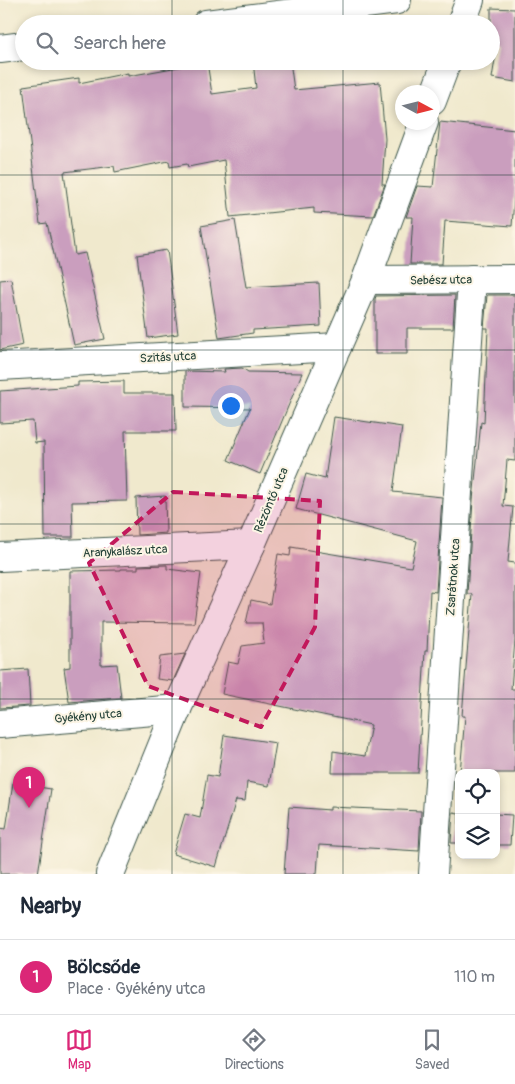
<!DOCTYPE html>
<meta charset="utf-8">
<style>
:root{--surface:#fff;--page:#f2f2f3;--text:#1f2937;--muted:#747a83;--line:#e0e1e3;--accent:#db2777}
body{margin:0;font-family:Pangolin,sans-serif;background:var(--page);color:var(--text)}
.controls{position:absolute;right:15px;bottom:15px;display:grid;overflow:hidden;border-radius:10px;box-shadow:0 2px 8px #0003}
.controls button{width:45px;height:45px;display:grid;place-items:center;padding:0;border:0;border-bottom:1px solid var(--line);background:var(--surface);color:var(--text);font:25px sans-serif}
.compass{position:absolute;left:395px;top:85px;width:45px;height:45px;border-radius:50%;background:var(--surface);box-shadow:0 2px 8px #0003;rotate:97deg}
.you{position:absolute;left:230px;top:405px;width:18px;height:18px;margin:-12px;border:4px solid #fff;border-radius:50%;background:#1a73e8;box-shadow:0 0 0 8px #1a73e833}
.badge{display:grid;place-items:center;width:32px;height:32px;border-radius:50%;background:var(--accent);color:#fff;font-size:16px;font-weight:700}
.pin{position:absolute;translate:-50% -41px;filter:drop-shadow(0 1px 2px #0008)}
.pin::after{content:'';position:absolute;top:26px;width:18px;height:15px;background:inherit;clip-path:polygon(0 0,100% 0,50% 100%)}
.list{margin:0;padding:0;list-style:none}
h2{display:flex;justify-content:space-between;align-items:center;height:65px;margin:0;padding:0 20px;font-size:21px}
h2 small{font-size:16px;font-weight:400;color:var(--muted)}
.list li{display:grid;grid-template-columns:32px 1fr auto;gap:15px;align-items:center;box-sizing:border-box;height:75px;padding:0 20px;border-top:1px solid var(--line)}
.list b{display:block;font-size:19px;white-space:nowrap}
.list p{margin:0;font-size:16px;white-space:nowrap;color:var(--muted)}
.list em{font-size:16px;font-style:normal;color:var(--muted)}
.icon{flex:none;width:28px;height:28px;fill:none;stroke:currentColor;stroke-width:2;stroke-linecap:round;stroke-linejoin:round}
.map{position:relative;flex:none;width:515px;height:874px;overflow:hidden}
.search{position:absolute;background:var(--surface);box-shadow:0 2px 8px #0003;left:15px;right:15px;top:15px;height:55px;display:flex;align-items:center;gap:12px;box-sizing:border-box;padding:0 18px;border-radius:28px;color:var(--muted);font-size:19px}
.sheet{height:140px;background:var(--surface)}
nav{display:flex;justify-content:space-around;align-items:center;box-sizing:border-box;height:70px;border-top:1px solid var(--line);background:var(--surface);font-size:14px;color:var(--muted)}
nav a{display:grid;justify-items:center;gap:2px}
nav .on{color:var(--accent)}
.map>svg:first-child{display:block}
</style>
<div class="map">
<svg width="515" height="874" viewBox="0 0 515 874">
<rect width="100%" height="100%" fill="#fcf5e5"/>
<filter id="ink" filterUnits="userSpaceOnUse"><feTurbulence type="fractalNoise" baseFrequency=".02" numOctaves="2"/><feDisplacementMap in="SourceGraphic" scale="10" xChannelSelector="R" yChannelSelector="G"/><feConvolveMatrix kernelMatrix="1 2 1 2 8 2 1 2 1" color-interpolation-filters="sRGB"/></filter>
<filter id="wash" filterUnits="userSpaceOnUse"><feTurbulence type="fractalNoise" baseFrequency=".0096" numOctaves="4" result="noise"/><feDisplacementMap in="SourceGraphic" scale="20" xChannelSelector="R" yChannelSelector="G"/><feGaussianBlur stdDeviation="1.12" result="paint"/><feColorMatrix in="noise" values="0 0 0 0 0 0 0 0 0 0 0 0 0 0 0 0 0 1.4 0 .05"/><feComposite in="paint" operator="in"/></filter>
<g filter="url(#wash)">
<rect width="100%" height="100%" fill="#f0e9cd"/>
<g id="blocks">
<g fill="#ca9ebe">
<polygon points="491,8 515,9 515,82 492,78 498,41 491,40"/>
<polygon points="253,61 290,61 294,90 380,82 385,139 382,184 385,184 373,216 314,213 314,208 230,217 224,160 188,167 187,164 170,167 169,161 115,172 114,166 64,172 75,255 85,253 105,339 74,345 47,223 40,224 23,86 79,78 79,83 128,73 128,76 207,62 212,94 256,88"/>
<polygon points="440,122 515,130 515,185 512,226 445,221 442,264 410,264 413,217 406,217 417,186 433,187"/>
<polygon points="235,220 246,287 319,283 321,326 253,330 253,333 219,338 201,226"/>
<polygon points="167,250 178,334 148,338 137,255"/>
<polygon points="11,279 23,345 0,350 0,280"/>
<polygon points="455,295 453,328 407,328 407,354 375,354 375,299 376,296"/>
<polygon points="487,295 515,295 515,461 507,460 503,506 513,507 508,562 515,563 515,640 511,689 515,689 515,773 460,773 465,716 462,716 472,594 467,594 473,500 481,422 484,423 488,328 484,328"/>
<polygon points="242,368 248,372 302,373 260,474 228,460 250,408 185,407 185,371 225,372 224,369"/>
<polygon points="124,381 124,393 175,393 176,431 125,431 127,501 72,502 73,537 45,537 44,442 35,443 33,421 0,423 0,391 78,386 78,382"/>
<polygon points="334,417 402,427 393,492 442,497 436,592 430,591 427,651 425,651 418,773 332,773 333,751 365,756 371,725 222,694 228,662 238,664 242,646 264,643 262,623 246,623 251,600 270,604 278,554 290,556 291,547 411,567 417,541 296,509 306,474 325,479"/>
<polygon points="165,496 166,533 137,535 136,498"/>
<polygon points="167,565 167,569 201,573 194,623 101,622 101,665 117,664 121,698 69,702 64,668 70,667 70,571 121,570 121,569 138,569 138,566"/>
<polygon points="185,654 173,681 157,679 160,657"/>
<polygon points="28,669 30,706 0,708 0,671"/>
<polygon points="224,735 276,743 269,786 247,782 245,801 236,800 216,867 173,854 185,814 200,818 207,775 218,777"/>
<polygon points="13,783 51,789 38,874 0,874 0,828 6,829"/>
<polygon points="289,807 330,810 330,807 421,811 419,851 319,845 317,874 284,874"/>
<polygon points="453,812 459,813 459,843 451,843"/>
<polygon points="496,814 512,815 510,845 496,845"/>
</g>
</g>
</g>
<g filter="url(#ink)">
<use href="#blocks" fill-opacity="0" stroke="#3e574b" stroke-width="1"/>
<g fill="none" stroke-linecap="round" stroke-linejoin="round">
<g stroke="#3e574b" stroke-width="30">
<g id="minor">
<polyline points="366,280 515,279"/>
<polyline points="0,366 337,347"/>
<polyline points="0,557 251,545"/>
<polyline points="0,724 177,709"/>
<polyline points="433,874 472,279"/>
</g>
</g>
<g stroke="#3e574b" stroke-width="30">
<g id="major">
<polyline points="206,24 397,0"/>
<polyline points="461,24 470,0"/>
<polyline points="0,49 24,46"/>
<polyline points="432,101 447,61"/>
<polyline points="110,874 177,709 251,545 366,280 424,122"/>
</g>
</g>
<use href="#minor" stroke="#fff" stroke-width="28"/>
<use href="#major" stroke="#fff" stroke-width="28"/>
</g>
</g>
<path fill="#c2185b" fill-opacity="0.2" stroke="#c2185b" stroke-width="4" stroke-dasharray="10 6" stroke-linejoin="round" d="M173 492 320 501 315 627 261 727 148 686 89 563Z"/>
<path fill="none" stroke="#1f3d34" stroke-width="1" stroke-opacity="0.55" d="M172 0V24M343 0V24M172 61V874M343 61V874M0 175H515M0 350H515M0 524H515M0 699H515"/>
<g text-anchor="middle" stroke-width="4" stroke-linejoin="round" paint-order="stroke">
<g font-size="12" fill="#1f3d34" stroke="#fcf5e5">
<text transform="translate(441 280) rotate(-1)" y="4">Sebész utca</text>
<text transform="translate(168 357) rotate(-3)" y="4">Szitás utca</text>
<text transform="translate(271 500) rotate(-67)" y="4">Rézöntő utca</text>
<text transform="translate(125 551) rotate(-3)" y="4">Aranykalász utca</text>
<text transform="translate(453 577) rotate(-86)" y="4">Zsarátnok utca</text>
<text transform="translate(88 716) rotate(-5)" y="4">Gyékény utca</text>
</g>
</g>
</svg>
<div class="controls">
<button><svg class="icon" aria-label="locate" viewBox="0 0 24 24"><circle cx="12" cy="12" r="6"/><path d="M12 2v4M12 18v4M2 12h4M18 12h4"/></svg></button>
<button><svg class="icon" aria-label="layers" viewBox="0 0 24 24"><path d="M12 4l9 5-9 5-9-5zM3 14l9 5 9-5"/></svg></button>
</div>
<svg class="compass" viewBox="-18 -18 36 36"><path d="M0-13l5 13h-10z" fill="#e53935"/><path d="M0 13l5-13h-10z" fill="#747a83"/></svg>
<div class="you"></div>
<div class="pin badge" style="left:29px;top:808px">1</div>
<div class="search"><svg class="icon" aria-label="search" viewBox="0 0 24 24"><circle cx="10" cy="10" r="6"/><path d="M15 15l6 6"/></svg>Search here</div>
</div>
<section class="sheet">
<h2>Nearby<small></small></h2>
<ul class="list">
<li><span class="badge">1</span><div><b>Bölcsőde</b><p>Place · Gyékény utca</p></div><em>110 m</em></li>
</ul>
</section>
<nav>
<a class="on"><svg class="icon" aria-label="map" viewBox="0 0 24 24"><path d="M3 6l6-2 6 2 6-2v14l-6 2-6-2-6 2zM9 4v14M15 6v14"/></svg>Map</a>
<a><svg class="icon" aria-label="directions" viewBox="0 0 24 24"><path d="M12 3l9 9-9 9-9-9zM9 14v-3h6M13 9l2 2-2 2"/></svg>Directions</a>
<a><svg class="icon" aria-label="saved" viewBox="0 0 24 24"><path d="M7 4h10v16l-5-4-5 4z"/></svg>Saved</a>
</nav>
